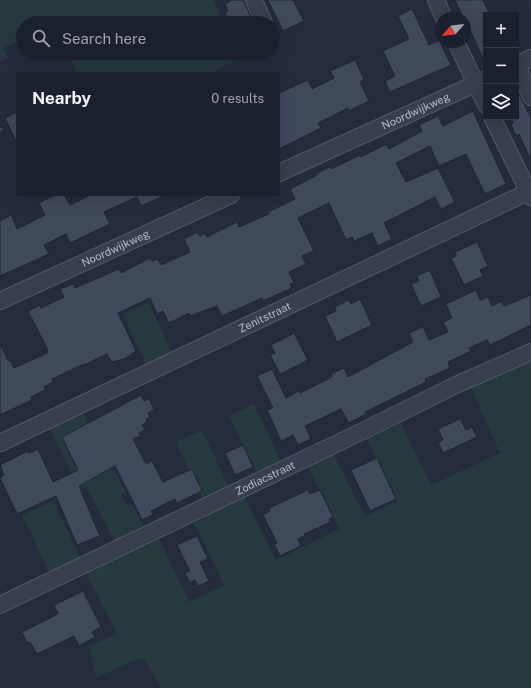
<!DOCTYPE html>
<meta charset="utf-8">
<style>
:root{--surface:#1b212e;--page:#282e3a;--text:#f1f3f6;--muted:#a0a3aa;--line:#393e4a}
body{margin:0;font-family:"Public Sans",sans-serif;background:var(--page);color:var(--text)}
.controls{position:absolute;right:12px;top:12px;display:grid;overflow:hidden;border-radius:0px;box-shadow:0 4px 16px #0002}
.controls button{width:36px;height:36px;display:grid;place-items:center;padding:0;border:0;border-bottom:1px solid var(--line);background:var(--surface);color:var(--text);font:20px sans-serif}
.compass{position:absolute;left:435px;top:12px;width:36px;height:36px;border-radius:50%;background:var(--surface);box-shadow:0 4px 16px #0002;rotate:242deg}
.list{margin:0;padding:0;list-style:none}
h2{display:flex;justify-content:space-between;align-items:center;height:52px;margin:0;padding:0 16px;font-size:17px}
h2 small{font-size:13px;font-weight:400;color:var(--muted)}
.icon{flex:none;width:22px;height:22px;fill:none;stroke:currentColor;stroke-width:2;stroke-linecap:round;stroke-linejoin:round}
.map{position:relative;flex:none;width:531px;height:688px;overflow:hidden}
.search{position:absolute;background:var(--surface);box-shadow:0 4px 16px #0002;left:16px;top:16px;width:264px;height:44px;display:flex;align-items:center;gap:10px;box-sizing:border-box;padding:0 14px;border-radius:22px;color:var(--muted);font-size:15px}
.panel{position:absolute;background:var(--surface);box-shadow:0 4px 16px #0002;left:16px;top:72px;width:264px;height:124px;border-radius:0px}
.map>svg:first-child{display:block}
</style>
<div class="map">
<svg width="531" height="688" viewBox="0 0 531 688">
<rect width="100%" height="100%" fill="#242c3e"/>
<g fill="#263a3f">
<polygon points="0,0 213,0 224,23 23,23 23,40 3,48 8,58 0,62"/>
<polygon points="68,53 239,53 241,58 210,73 77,73"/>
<polygon points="149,302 173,355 147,367 123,314"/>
<polygon points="531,358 531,688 162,688 142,657 96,678 89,646 117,634 84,569 157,534 189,602 224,585 192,519 243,494 276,560 339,529 306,463 332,451 365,517 396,501 365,435 399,419 431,485 500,453 470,386"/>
<polygon points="254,404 283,465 259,477 229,416"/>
<polygon points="81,407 112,472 115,471 126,493 121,495 127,506 132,504 145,530 116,544 87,487 80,490 47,424"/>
<polygon points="202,430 229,487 203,500 176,442"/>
<polygon points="53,501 82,561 51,576 22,515"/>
</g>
<g fill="#404a5d" stroke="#1f2635">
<polygon points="232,0 243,0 254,23 230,23 225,13 228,11 225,4"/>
<polygon points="268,0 293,0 304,21 283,31"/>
<polygon points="455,0 483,0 490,15 486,15 486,66 465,18 463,18"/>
<polygon points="412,9 429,45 439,40 451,65 390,92 385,81 395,76 383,51 409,39 398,16"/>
<polygon points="355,60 364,79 360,82 369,101 349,111 348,108 318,123 321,128 279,149 279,93 308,80 312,89 334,78 330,71"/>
<polygon points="516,87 531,119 531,160 519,134 516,136 511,124 513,123 511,117 516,117"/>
<polygon points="473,111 506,184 485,194 466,154 439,166 430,146 396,163 406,182 438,168 455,202 441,209 435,197 384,223 392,239 378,246 372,233 354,241 352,237 346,240 329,203 298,218 314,251 302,256 306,264 289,272 294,283 290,284 292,288 263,301 262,298 222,316 217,306 190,316 189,313 169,323 163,311 157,314 150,298 118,313 136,351 124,359 111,362 107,354 84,365 84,364 52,379 53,382 44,387 45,390 31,397 32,400 0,415 0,343 8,361 10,360 14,368 47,353 48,350 28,311 40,305 41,308 64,297 60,289 73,284 75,288 119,269 121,273 150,258 152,261 158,259 161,265 190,252 184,239 197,232 200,236 205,233 207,237 237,222 239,227 269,214 268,212 295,199 290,189 316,176 316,174 330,167 331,169 360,155 361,157 386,144 389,149 422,131 419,125 438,116 443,126"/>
<polygon points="17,112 17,143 5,118"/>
<polygon points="55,195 64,195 70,205 91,195 166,195 141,206 137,197 104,212 110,224 70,243 66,234 44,245 49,254 0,276 0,221 11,215 17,229 45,215 39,203"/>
<polygon points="477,242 488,266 480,270 483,276 464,285 451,258 456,256 455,252"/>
<polygon points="430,270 441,297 421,306 411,284 419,281 417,276"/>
<polygon points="476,290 480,300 488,297 492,306 502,301 504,306 531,295 531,325 490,345 487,340 469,348 471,351 448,362 450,368 425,379 426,382 365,412 366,414 349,423 341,409 305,426 311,439 298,445 293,435 281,441 267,410 273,408 257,376 272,369 286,398 299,391 300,393 332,377 331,374 344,368 348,377 413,342 409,333 423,327 429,340 448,332 443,322 452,318 446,304"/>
<polygon points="360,299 372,325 337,342 325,316 336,311 335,307 348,300 351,304"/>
<polygon points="294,333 308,360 280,374 270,355 275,353 271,345"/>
<polygon points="141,395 144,401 149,399 154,410 148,413 150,417 146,419 147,422 142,425 145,430 139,433 141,436 133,439 146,464 152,461 163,482 192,469 202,491 177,503 175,499 151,511 153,515 142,520 115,466 79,486 100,536 77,545 56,496 17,514 0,478 4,475 0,465 28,451 29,453 38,449 53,482 78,470 62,437"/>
<polygon points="460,419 466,430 472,427 477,437 443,453 438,442 443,440 438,429"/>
<polygon points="243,445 253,467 235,475 225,453"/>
<polygon points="377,458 396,499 370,511 351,470"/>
<polygon points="308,490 310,494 320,490 333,517 329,519 331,522 304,534 305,536 298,539 301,546 280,556 274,544 277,543 263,515 270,511 269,508"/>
<polygon points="197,536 208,559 200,562 209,581 198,586 195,580 190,583 185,573 190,571 177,545"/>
<polygon points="83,591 101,627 92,632 95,637 79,646 74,636 37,654 30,642 27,643 22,632 58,614 54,605"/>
</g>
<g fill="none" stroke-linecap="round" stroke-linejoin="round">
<g stroke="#535a69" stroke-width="18">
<g id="minor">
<polyline points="254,0 264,23"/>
<polyline points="436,0 444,18"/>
<polyline points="456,42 486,105"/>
<polyline points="516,65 531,58"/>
<polyline points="517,65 531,97"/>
<polyline points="492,117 531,197"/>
<path id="s1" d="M279 173 486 79"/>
<path id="s2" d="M0 301 231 195"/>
<path id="s3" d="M0 443 528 192"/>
<path id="s4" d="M0 605 365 430 458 384 531 352"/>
</g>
</g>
<polyline stroke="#44575c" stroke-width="2.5" stroke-dasharray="3 3" stroke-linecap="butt" points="0,130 2,129"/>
<use href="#minor" stroke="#383f4e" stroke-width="16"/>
</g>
<g text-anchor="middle" stroke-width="3" stroke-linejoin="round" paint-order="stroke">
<g font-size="11" fill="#b4bac9" stroke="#1d2433">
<text dy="4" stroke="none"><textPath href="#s1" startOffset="150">Noordwijkweg</textPath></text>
<text dy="4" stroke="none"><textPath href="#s2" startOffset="127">Noordwijkweg</textPath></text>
<text dy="4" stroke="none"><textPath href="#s3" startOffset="293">Zenitstraat</textPath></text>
<text dy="4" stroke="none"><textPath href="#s4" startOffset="294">Zodiacstraat</textPath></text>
</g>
</g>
</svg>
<div class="controls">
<button>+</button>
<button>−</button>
<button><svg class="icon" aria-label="layers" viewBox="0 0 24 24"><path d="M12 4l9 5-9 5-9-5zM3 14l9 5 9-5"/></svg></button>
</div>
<svg class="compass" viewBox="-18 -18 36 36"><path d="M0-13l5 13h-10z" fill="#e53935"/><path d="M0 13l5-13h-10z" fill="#a0a3aa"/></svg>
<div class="search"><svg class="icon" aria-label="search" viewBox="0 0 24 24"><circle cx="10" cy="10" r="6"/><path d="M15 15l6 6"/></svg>Search here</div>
<section class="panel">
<h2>Nearby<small>0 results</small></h2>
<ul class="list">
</ul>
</section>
</div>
